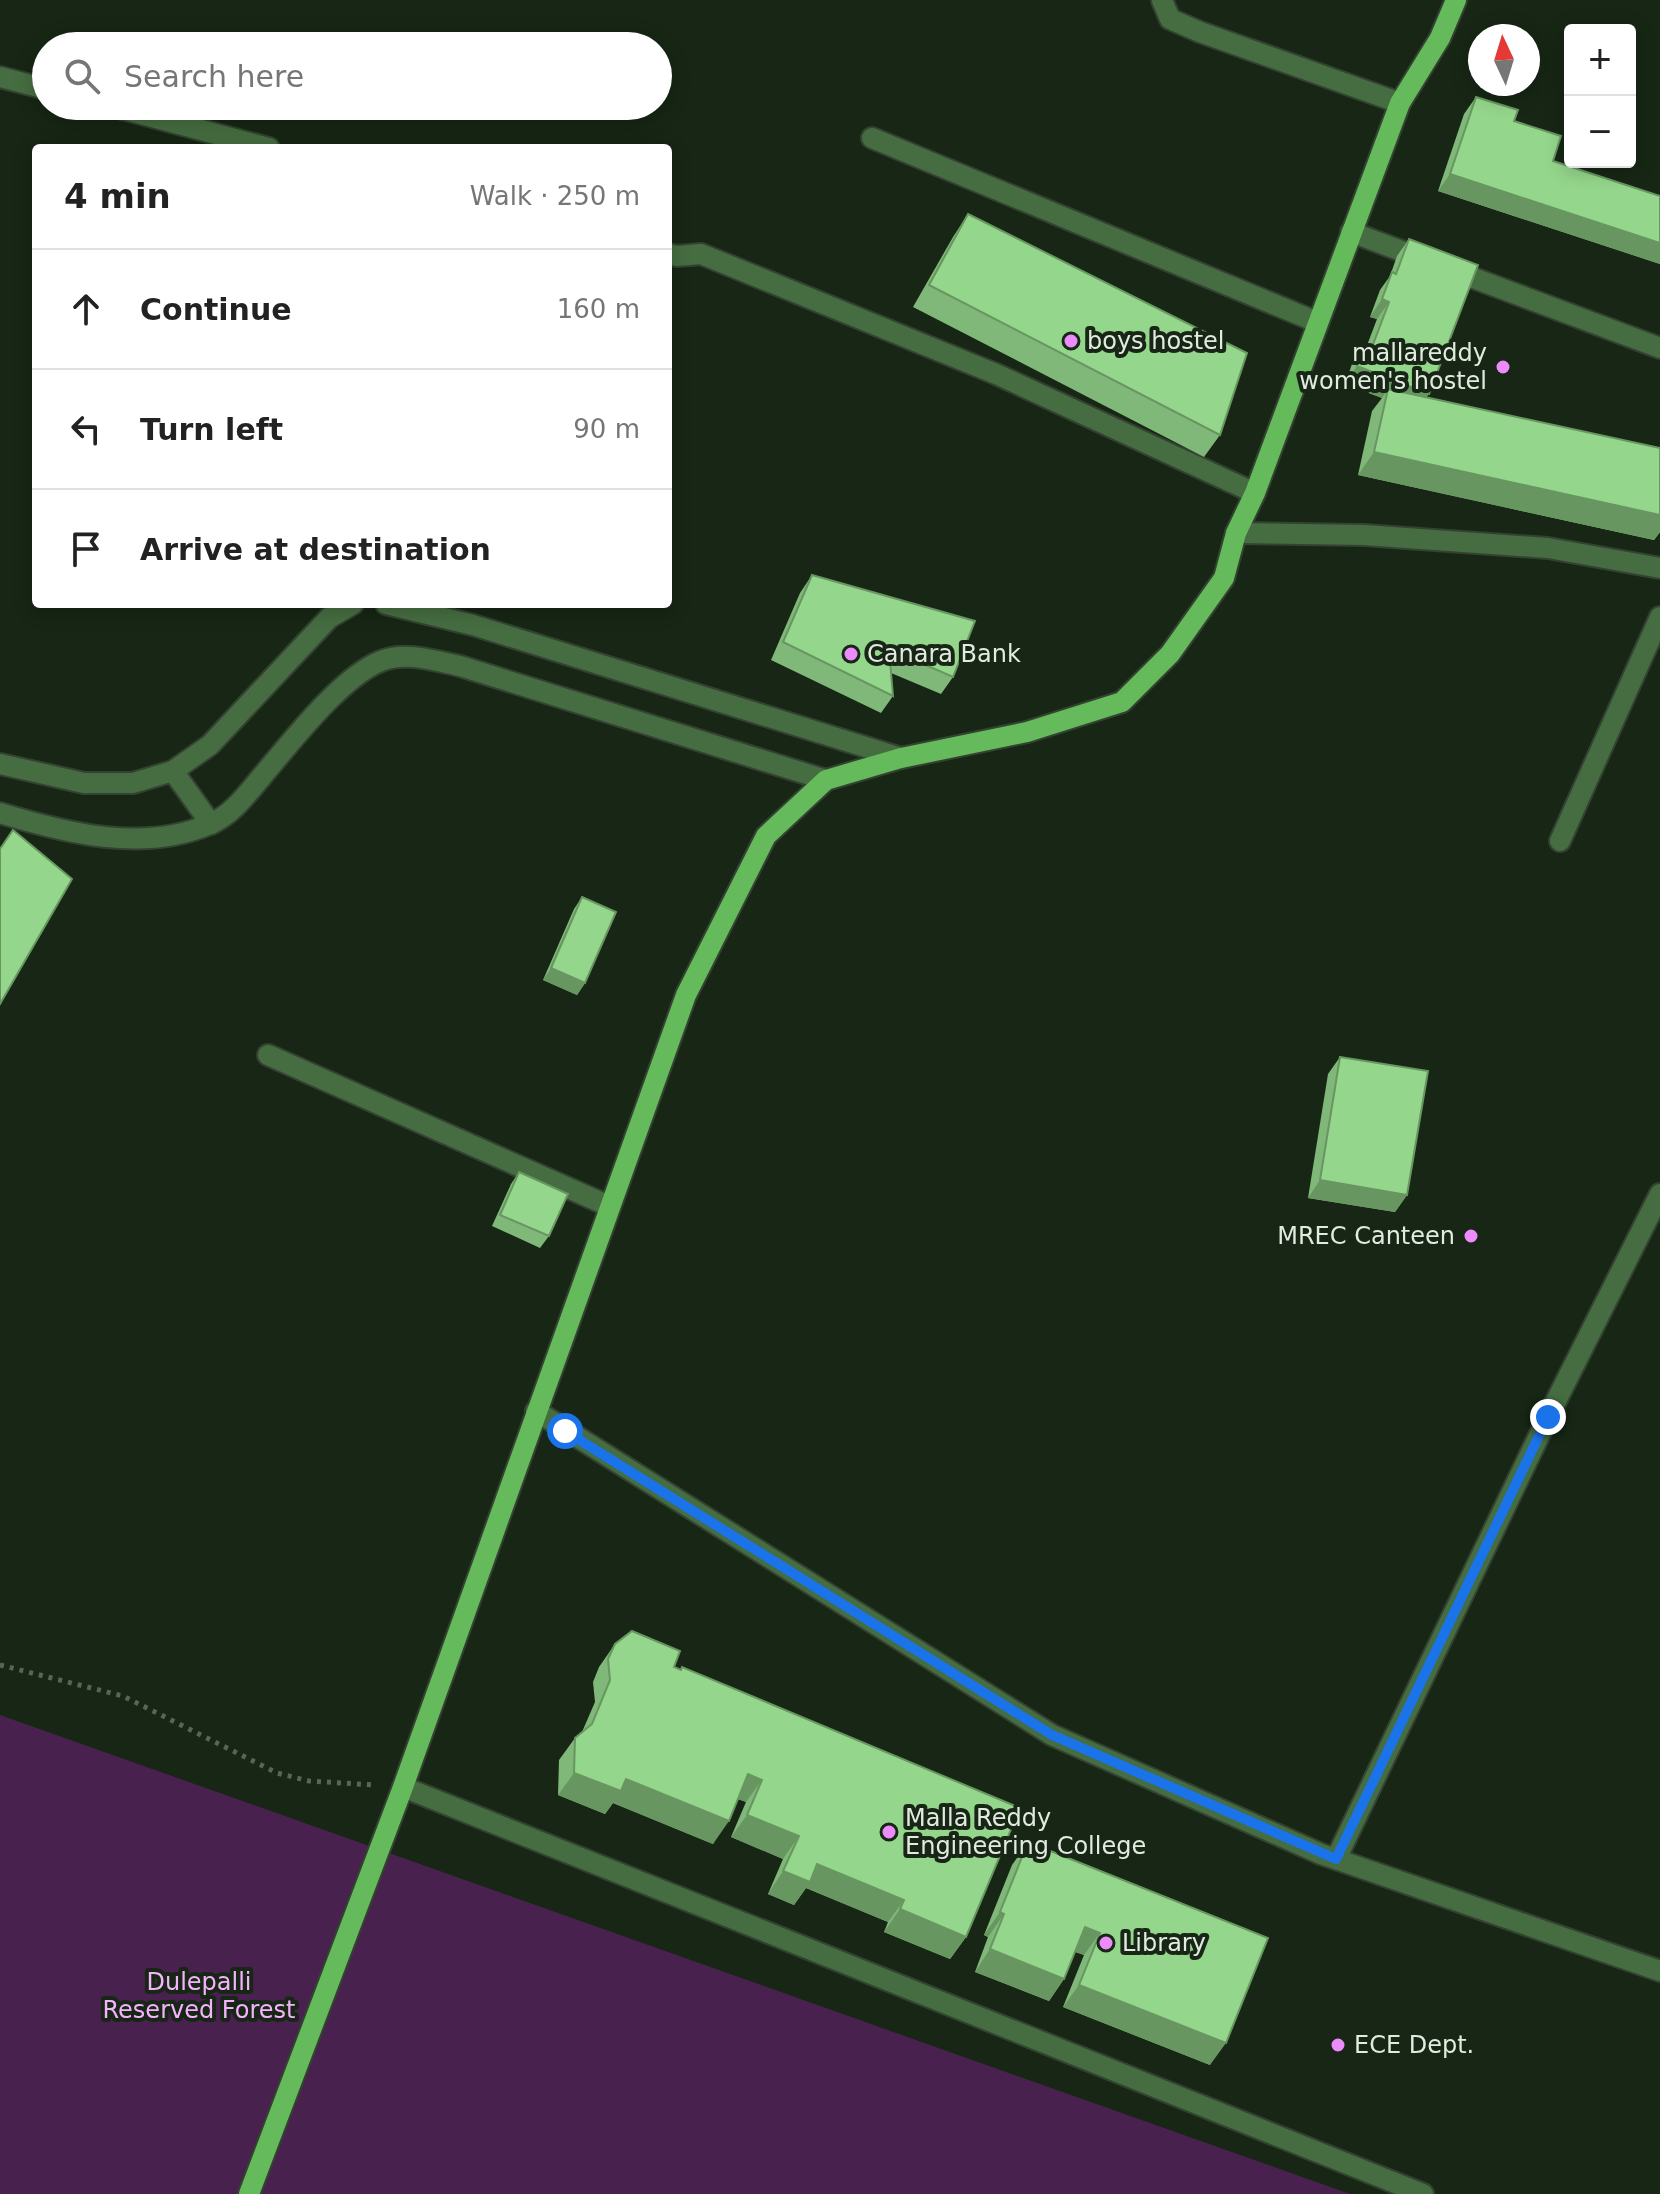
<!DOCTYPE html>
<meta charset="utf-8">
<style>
:root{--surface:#fff;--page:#f6f6f6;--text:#222;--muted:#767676;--line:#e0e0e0}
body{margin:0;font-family:"DejaVu Sans",sans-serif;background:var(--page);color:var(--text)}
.controls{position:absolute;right:24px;top:24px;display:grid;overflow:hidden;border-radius:8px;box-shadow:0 4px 20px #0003}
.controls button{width:72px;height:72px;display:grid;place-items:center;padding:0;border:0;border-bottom:2px solid var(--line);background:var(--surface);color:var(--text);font:40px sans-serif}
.compass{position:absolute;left:1468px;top:24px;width:72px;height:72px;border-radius:50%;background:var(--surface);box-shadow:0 4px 20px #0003;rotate:356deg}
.stop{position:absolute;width:24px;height:24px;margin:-18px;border:6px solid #1a73e8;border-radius:50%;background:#fff}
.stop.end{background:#1a73e8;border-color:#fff;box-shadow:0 2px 8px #0008}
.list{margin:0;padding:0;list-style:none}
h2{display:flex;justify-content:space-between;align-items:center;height:104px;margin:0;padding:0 32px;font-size:34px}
h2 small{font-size:26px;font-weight:400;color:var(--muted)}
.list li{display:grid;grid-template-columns:52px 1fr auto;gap:24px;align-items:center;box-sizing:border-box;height:120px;padding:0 32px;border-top:2px solid var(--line)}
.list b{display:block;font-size:30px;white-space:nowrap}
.list em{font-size:26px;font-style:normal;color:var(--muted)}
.icon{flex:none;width:44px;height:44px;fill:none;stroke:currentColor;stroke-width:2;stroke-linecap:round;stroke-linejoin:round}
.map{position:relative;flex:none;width:1660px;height:2194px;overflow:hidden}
.search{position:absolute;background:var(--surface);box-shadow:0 4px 20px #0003;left:32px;top:32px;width:640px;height:88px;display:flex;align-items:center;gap:20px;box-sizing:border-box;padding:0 28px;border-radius:44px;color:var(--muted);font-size:30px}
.panel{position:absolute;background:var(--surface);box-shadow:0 4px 20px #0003;left:32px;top:144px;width:640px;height:464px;border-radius:8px}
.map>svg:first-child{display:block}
</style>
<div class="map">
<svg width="1660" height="2194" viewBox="0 0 1660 2194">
<rect width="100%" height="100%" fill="#172615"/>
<polygon fill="#49214f" points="0,1715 1350,2194 0,2194"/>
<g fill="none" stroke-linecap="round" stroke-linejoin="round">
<g stroke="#334231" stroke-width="24">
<g id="minor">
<polyline points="1162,0 1170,19 1200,32 1400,103"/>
<polyline points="0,77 46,89"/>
<polyline points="111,106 269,148"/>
<polyline points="872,138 1317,322"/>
<polyline points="1351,232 1660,348"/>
<polyline points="668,254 677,256 701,254 996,374 1255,493"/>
<polyline points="1236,533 1364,535 1548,548 1660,568"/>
<polyline points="386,604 473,625 901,758"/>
<polyline points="0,764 84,783 133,783 173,771 210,745 329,618 353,604"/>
<polyline points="173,771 211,824"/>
<path d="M0 813C66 833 143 853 210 824 232 815 248 793 263 775 292 741 341 677 381 661 405 651 436 661 460 666L826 780"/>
<polyline points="1560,841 1660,617"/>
<polyline points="268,1055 609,1206"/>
<polyline points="536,1411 1052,1735 1321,1854 1660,1971"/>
<polyline points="403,1787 1423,2194"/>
<polyline points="1336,1859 1548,1417 1660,1194"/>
</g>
</g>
<g stroke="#334231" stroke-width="24">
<polyline id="major" points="249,2194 403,1787 686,995 766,836 826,780 901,758 1027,732 1122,702 1170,654 1224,578 1236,533 1255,493 1400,103 1440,38 1456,0"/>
</g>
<polyline stroke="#596657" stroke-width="5" stroke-dasharray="4 6" stroke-linecap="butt" points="0,1665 123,1696 277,1773 309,1781 374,1785"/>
<use href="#minor" stroke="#466d41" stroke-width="20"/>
<use href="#major" stroke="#65ba5b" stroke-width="20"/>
</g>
<g fill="#7fb878">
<polygon points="1476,97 1514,121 1553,161 1660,196 1660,264 1438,191 1464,114"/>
<polygon points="968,214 1220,435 1204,457 913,307 953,237"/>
<polygon points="1409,239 1427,397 1660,448 1660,532 1654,540 1358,475 1372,411 1382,398 1345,384 1352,364 1364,347 1366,348 1377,319 1370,317 1380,290 1390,276 1397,256"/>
<polygon points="812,575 953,677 941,694 891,673 893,696 881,713 771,660 800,593"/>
<polygon points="582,897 585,983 577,995 543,980 574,909"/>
<polygon points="1340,1057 1407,1195 1395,1212 1308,1198 1328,1074"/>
<polygon points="519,1172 549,1236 540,1248 492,1226 511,1184"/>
<polygon points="615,1644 674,1667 966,1937 950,1959 884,1932 888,1922 806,1888 794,1905 768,1894 783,1859 731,1837 746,1802 738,1799 713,1844 613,1803 605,1814 558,1795 559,1760 575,1738 582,1732 595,1702 593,1682 599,1667"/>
<polygon points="1028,1842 1210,2065 1063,2007 1084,1955 1075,1952 1064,1979 1049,2001 975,1972 988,1937 984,1935 1012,1865"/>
</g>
<g fill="#689661">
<polygon points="1450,174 1660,243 1660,264 1438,191"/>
<polygon points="1382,299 1389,302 1377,319 1370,317"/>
<polygon points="1357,366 1429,394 1417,411 1388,389 1382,398 1345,384"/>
<polygon points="1374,452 1660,515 1660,532 1654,540 1358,475"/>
<polygon points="551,968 585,983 577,995 543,980"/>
<polygon points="1320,1180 1407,1195 1395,1212 1308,1198"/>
<polygon points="574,1773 626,1779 729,1821 713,1844 613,1803 605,1814 558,1795"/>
<polygon points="748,1774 762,1780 746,1802 732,1797"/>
<polygon points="747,1815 799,1836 783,1859 731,1837"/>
<polygon points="817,1864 904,1900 888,1922 806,1888 794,1905 768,1894 783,1871"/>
<polygon points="900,1909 966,1937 950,1959 884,1932"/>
<polygon points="1000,1912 1004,1914 988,1937 984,1935"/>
<polygon points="1085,1927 1100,1933 1084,1955 1069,1949"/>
<polygon points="990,1949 1064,1979 1049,2001 975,1972"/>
<polygon points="1079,1985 1226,2043 1210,2065 1063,2007"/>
</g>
<g fill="#94d68b" stroke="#689661" stroke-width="2">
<polygon points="1476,97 1518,110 1514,121 1561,136 1553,161 1660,196 1660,243 1450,174"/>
<polygon points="968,214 1247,353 1220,435 929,285"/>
<polygon points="1409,239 1478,265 1429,394 1357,366 1364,347 1371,350 1389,302 1382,299 1392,272 1396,274"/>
<polygon points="1388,389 1660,448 1660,515 1374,452"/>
<polygon points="812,575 975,621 953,677 889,649 893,696 783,642"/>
<polygon points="13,830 72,879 0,1004 0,849"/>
<polygon points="582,897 616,912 585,983 551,968"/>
<polygon points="1340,1057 1428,1071 1407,1195 1320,1180"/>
<polygon points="519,1172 568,1194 549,1236 500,1215"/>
<polygon points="632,1631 680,1651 674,1667 681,1670 682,1667 1020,1808 966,1937 900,1909 904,1900 817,1864 810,1882 783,1871 799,1836 747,1815 762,1780 748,1774 729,1821 626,1779 621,1791 574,1773 575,1738 592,1724 610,1680 608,1659 615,1644"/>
<polygon points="1028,1842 1268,1938 1226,2043 1079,1985 1100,1933 1085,1927 1064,1979 990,1949 1004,1914 1000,1912"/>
</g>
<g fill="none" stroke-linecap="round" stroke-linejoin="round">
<polyline stroke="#1a73e8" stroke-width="10" points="565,1431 1052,1735 1336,1859 1548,1417"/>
</g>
<g fill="#ec8cfa" stroke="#172615" stroke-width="3">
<circle cx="1071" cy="341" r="8"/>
<circle cx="1503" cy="367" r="8"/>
<circle cx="851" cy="654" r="8"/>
<circle cx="1471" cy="1236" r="8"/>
<circle cx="889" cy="1832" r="8"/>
<circle cx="1106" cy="1943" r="8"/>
<circle cx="1338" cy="2045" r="8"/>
</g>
<g text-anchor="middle" stroke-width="8" stroke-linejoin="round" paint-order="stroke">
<g font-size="24" fill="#e1ebe0" stroke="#172615" text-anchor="start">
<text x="1087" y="349">boys hostel</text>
<text x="1487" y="361" text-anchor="end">mallareddy<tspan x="1487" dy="28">women's hostel</tspan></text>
<text x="867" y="662">Canara Bank</text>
<text x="1455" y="1244" text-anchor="end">MREC Canteen</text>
<text x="905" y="1826">Malla Reddy<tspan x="905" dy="28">Engineering College</tspan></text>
<text x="1122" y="1951">Library</text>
<text x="1354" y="2053">ECE Dept.</text>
</g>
<g font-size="24" fill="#f5b3fe" stroke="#172615">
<text x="199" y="1990">Dulepalli<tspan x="199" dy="28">Reserved Forest</tspan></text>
</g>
</g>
</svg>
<div class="controls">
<button>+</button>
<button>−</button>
</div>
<svg class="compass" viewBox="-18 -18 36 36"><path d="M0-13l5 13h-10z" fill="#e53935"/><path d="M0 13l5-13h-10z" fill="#767676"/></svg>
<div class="stop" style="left:565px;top:1431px"></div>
<div class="stop end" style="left:1548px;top:1417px"></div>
<div class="search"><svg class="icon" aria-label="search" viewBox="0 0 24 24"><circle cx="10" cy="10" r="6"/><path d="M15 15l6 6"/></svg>Search here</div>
<section class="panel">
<h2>4 min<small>Walk · 250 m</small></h2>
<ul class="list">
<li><svg class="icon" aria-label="ahead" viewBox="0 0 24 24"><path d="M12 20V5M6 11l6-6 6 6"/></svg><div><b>Continue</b></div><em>160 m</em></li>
<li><svg class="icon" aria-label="left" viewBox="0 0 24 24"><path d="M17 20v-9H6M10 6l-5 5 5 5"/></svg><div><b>Turn left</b></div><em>90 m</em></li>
<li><svg class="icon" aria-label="arrive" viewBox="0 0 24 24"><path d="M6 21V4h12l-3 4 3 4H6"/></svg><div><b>Arrive at destination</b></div></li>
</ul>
</section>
</div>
